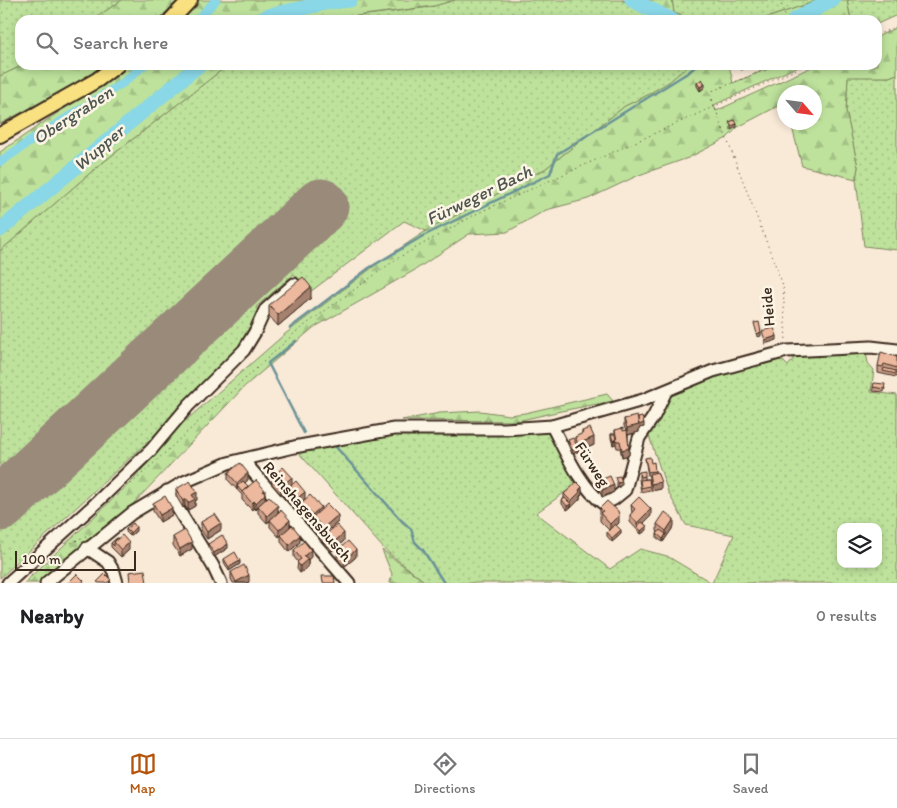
<!DOCTYPE html>
<meta charset="utf-8">
<style>
:root{--surface:#fff;--page:#f6f6f6;--text:#202124;--muted:#757577;--line:#e0e0e0;--accent:#b45309}
body{margin:0;font-family:Itim,sans-serif;background:var(--page);color:var(--text)}
.controls{position:absolute;right:15px;bottom:15px;display:grid;overflow:hidden;border-radius:10px;box-shadow:0 2px 8px #0003}
.controls button{width:45px;height:45px;display:grid;place-items:center;padding:0;border:0;border-bottom:1px solid var(--line);background:var(--surface);color:var(--text);font:25px sans-serif}
.compass{position:absolute;left:777px;top:85px;width:45px;height:45px;border-radius:50%;background:var(--surface);box-shadow:0 2px 8px #0003;rotate:118deg}
.scale{position:absolute;left:15px;bottom:12px;width:121px;box-sizing:border-box;padding-left:5px;border:2px solid #3b2a1e;border-top:0;font-size:14px;line-height:18px;white-space:nowrap;color:#3b2a1e;-webkit-text-stroke:4px #fcf5e5;paint-order:stroke}
.list{margin:0;padding:0;list-style:none}
h2{display:flex;justify-content:space-between;align-items:center;height:65px;margin:0;padding:0 20px;font-size:21px}
h2 small{font-size:16px;font-weight:400;color:var(--muted)}
.icon{flex:none;width:28px;height:28px;fill:none;stroke:currentColor;stroke-width:2;stroke-linecap:round;stroke-linejoin:round}
.map{position:relative;flex:none;width:897px;height:583px;overflow:hidden}
.search{position:absolute;background:var(--surface);box-shadow:0 2px 8px #0003;left:15px;right:15px;top:15px;height:55px;display:flex;align-items:center;gap:12px;box-sizing:border-box;padding:0 18px;border-radius:15px;color:var(--muted);font-size:19px}
.sheet{height:155px;background:var(--surface)}
nav{display:flex;justify-content:space-around;align-items:center;box-sizing:border-box;height:70px;border-top:1px solid var(--line);background:var(--surface);font-size:14px;color:var(--muted)}
nav a{display:grid;justify-items:center;gap:2px}
nav .on{color:var(--accent)}
.map>svg:first-child{display:block}
</style>
<div class="map">
<svg width="897" height="583" viewBox="0 0 897 583">
<defs>
<pattern id="grass-dots" width="8" height="8" patternUnits="userSpaceOnUse" patternTransform="scale(1.25)"><rect width="8" height="8" fill="#bee29c"/><path d="M2 2h.1M6 6h.1" fill="none" stroke="#a4c286" stroke-width="1.8" stroke-linecap="round"/></pattern>
<pattern id="forest-firs" width="22" height="20" patternUnits="userSpaceOnUse" patternTransform="scale(1.25)"><rect width="22" height="20" fill="#bee29c"/><path d="M5 1l3.5 6h-7zM16 11l3.5 6h-7z" fill="#a4c286"/></pattern>
</defs>
<rect width="100%" height="100%" fill="#f9e9d7"/>
<filter id="ink" filterUnits="userSpaceOnUse"><feTurbulence type="fractalNoise" baseFrequency=".02" numOctaves="2"/><feDisplacementMap in="SourceGraphic" scale="10" xChannelSelector="R" yChannelSelector="G"/><feConvolveMatrix kernelMatrix="1 2 1 2 8 2 1 2 1" color-interpolation-filters="sRGB"/></filter>
<g filter="url(#ink)">
<g fill="url(#grass-dots)" stroke="#7c865d" fill-rule="evenodd">
<polygon points="0,0 122,0 92,20 20,20 20,65 24,65 0,76"/>
<polygon points="454,0 622,0 660,20 326,20 431,7"/>
<polygon points="672,0 819,0 761,20 694,20 674,13"/>
<polygon points="847,0 897,0 897,15 877,24 877,20 851,20"/>
<polygon points="228,65 689,65 669,82 644,97 625,106 545,169 426,231 404,221 310,292 294,274 256,307 259,311 240,350 157,433 0,578 0,251 97,167"/>
<polygon points="897,74 897,250 864,246 856,179 858,167 846,111 848,76 889,77"/>
<path d="M866 353 868 363 874 370 871 392 897 395V583H432L424 581 385 550 297 451 396 434 550 430 582 480 536 513 610 569 640 549 667 556 712 583 734 535 686 525 668 492 649 436 653 417 672 395 715 376 763 362 782 360 788 366 795 357ZM841 527H878V564H841Z"/>
</g>
<g fill="url(#forest-firs)" stroke="#7c865d">
<polygon points="122,0 178,0 158,20 92,20"/>
<polygon points="196,0 455,0 434,6 326,20 178,20"/>
<polygon points="622,0 672,0 674,13 694,20 660,20"/>
<polygon points="819,0 849,0 847,1 851,20 761,20"/>
<polygon points="897,27 897,74 889,77 848,77 846,111 858,167 856,179 802,166 791,123 814,122 814,92 784,92 784,112 778,106 738,127 727,138 688,158 639,175 588,199 546,210 507,232 469,234 415,270 313,328 245,386 133,504 85,542 43,583 24,583 134,479 175,430 285,334 381,261 426,231 545,169 625,106 644,97 669,82 689,65 729,65 733,83 777,65 801,65 714,105 716,111 816,65 877,65 877,37"/>
<polygon points="24,65 105,65 93,74 0,124 0,76"/>
<polygon points="128,65 228,65 97,167 0,251 0,152"/>
<polygon points="607,394 613,401 561,411 517,421 402,420 440,413 480,411 509,415 525,413"/>
<polygon points="382,550 424,581 432,583 390,583 392,574"/>
</g>
<g fill="none" stroke-linecap="round" stroke-linejoin="round">
<g stroke="#6a9297" stroke-width="2.5">
<polyline points="290,328 369,268 423,236 550,174 557,154 689,72 697,65"/>
<polyline points="296,341 268,363 304,433"/>
<polyline points="328,446 335,446 401,520 411,529 415,542 423,550 444,583"/>
</g>
<g stroke="#89d7e7" stroke-width="9">
<polyline points="197,20 216,0"/>
<polyline points="0,162 41,134 123,83 144,65"/>
</g>
<g stroke="#89d7e7" stroke-width="15">
<polyline points="632,0 672,20"/>
<polyline points="261,20 267,16 330,2 350,0"/>
<polyline points="794,20 833,0"/>
<polyline points="0,230 199,65"/>
</g>
<polyline stroke="#9a8a7a" stroke-width="55" points="0,504 321,206"/>
<g stroke="#3b2a1e" stroke-width="15">
<g id="minor">
<path d="M552 426C565 451 581 488 604 504L614 499 625 490 639 438 654 416 666 391"/>
<polyline points="246,459 248,466 349,583"/>
<polyline points="167,491 213,566 221,583"/>
<polyline points="87,548 108,562 114,572 117,583"/>
<polyline points="8,583 95,504 151,450 189,405 244,350 255,332 265,310 294,284"/>
<polyline points="46,583 132,513 184,482 228,463 294,447 394,429 505,429 552,426 643,400 713,371 787,351 871,347 897,350"/>
</g>
</g>
<g stroke="#3b2a1e" stroke-width="18">
<g id="major">
<polyline points="171,20 190,0"/>
<polyline points="0,135 97,80 117,65"/>
</g>
</g>
<g stroke="#3b2a1e" stroke-width="1" stroke-dasharray="1 4" stroke-linecap="butt">
<polyline points="780,0 786,20"/>
<polyline points="877,35 897,26"/>
<polyline points="712,100 712,91 777,65"/>
<polyline points="723,129 783,285 786,342"/>
<polyline points="131,484 297,331 398,258 478,213 806,65"/>
<polyline points="67,543 69,544 90,534"/>
<polyline points="24,583 34,573"/>
</g>
<use href="#minor" stroke="#fcf5e5" stroke-width="11"/>
<use href="#major" stroke="#f9e181" stroke-width="14"/>
<polyline stroke="#3b2a1e" stroke-width="1" stroke-dasharray="1 4" stroke-linecap="butt" points="712,100 723,129"/>
</g>
<g fill="#cb9e88" stroke="#3b2a1e">
<polygon points="697,83 705,87 700,91 697,86"/>
<polygon points="311,298 278,326 269,316 269,305"/>
<polygon points="897,357 897,375 896,377 878,373 878,366"/>
<polygon points="873,387 885,388 884,392 873,391"/>
<polygon points="638,418 644,427 639,428 639,432 628,435 629,455 622,457 620,448 617,448 616,444 613,445 611,438 611,434 615,434 615,430 623,431 626,431 624,426 624,419"/>
<polygon points="582,431 594,445 572,454 568,444 568,440 575,441 575,437 582,434"/>
<polygon points="645,458 651,463 655,471 661,489 651,491 650,490 641,492 639,479 639,472 645,476 645,479 649,479 649,476 648,476"/>
<polygon points="228,473 248,480 245,483 248,486 265,493 265,499 278,512 300,542 289,552 281,542 281,535 279,537 270,527 270,521 267,523 258,513 258,507 256,510 254,508 252,510 242,500 242,495 228,480"/>
<polygon points="272,477 292,484 281,494 272,484"/>
<polygon points="598,481 614,492 602,497 598,488"/>
<polygon points="176,489 197,500 195,501 195,506 188,510 185,506 183,508 176,496"/>
<polygon points="285,491 305,499 294,508 285,498"/>
<polygon points="564,494 582,494 580,496 580,499 571,508 571,507 567,510 562,504 562,500 564,498"/>
<polygon points="153,503 172,515 160,522 153,511"/>
<polygon points="301,503 321,510 338,522 323,535 313,524 313,521 312,522 301,510"/>
<polygon points="631,505 651,516 644,523 647,530 641,534 630,522 630,515 632,513"/>
<polygon points="600,508 619,523 616,525 621,534 612,542 607,536 607,532 609,530 600,521"/>
<polygon points="201,522 221,530 207,539 201,530"/>
<polygon points="657,524 674,526 663,542 657,538 657,534 658,532 657,531"/>
<polygon points="126,529 136,531 130,536 126,532"/>
<polygon points="325,535 344,541 332,551 325,542"/>
<polygon points="173,537 192,549 180,556 173,545"/>
<polygon points="117,538 129,550 121,557 111,547 111,543"/>
<polygon points="208,544 228,548 214,557 208,547"/>
<polygon points="294,550 311,557 308,560 308,567 300,573 297,569 298,562 294,557"/>
<polygon points="337,551 356,557 344,567 337,558"/>
<polygon points="224,559 240,564 229,571 224,562"/>
<polygon points="231,572 249,582 247,583 233,583 231,579"/>
</g>
<g fill="#a5816f" stroke="#3b2a1e">
<polygon points="741,65 752,65 741,70"/>
<polygon points="705,84 705,87 700,91 700,87"/>
<polygon points="737,124 737,127 731,130 731,126"/>
<polygon points="311,287 311,298 278,326 278,315"/>
<polygon points="761,332 761,336 757,337 757,334"/>
<polygon points="777,336 777,340 765,344 765,340"/>
<polygon points="644,423 644,427 639,428 639,432 627,435 627,428"/>
<polygon points="594,437 594,445 572,454 572,450 578,448 578,444"/>
<polygon points="616,440 616,444 613,445 613,441"/>
<polygon points="629,448 629,455 622,457 622,450"/>
<polygon points="248,473 248,480 239,488 237,486 237,490 237,483"/>
<polygon points="292,477 292,484 281,494 281,487"/>
<polygon points="622,482 622,485 617,487 617,483"/>
<polygon points="661,482 661,489 651,491 651,484"/>
<polygon points="614,485 614,492 602,497 602,490"/>
<polygon points="582,487 582,494 580,496 580,499 571,508 571,501"/>
<polygon points="265,490 265,501 258,506 258,507 256,510 256,503"/>
<polygon points="197,492 197,500 195,501 195,506 188,510 188,503 192,495"/>
<polygon points="305,492 305,499 294,508 294,501"/>
<polygon points="185,499 185,506 183,508 183,501"/>
<polygon points="254,501 254,508 252,510 252,503"/>
<polygon points="571,504 571,507 567,510 567,506"/>
<polygon points="278,506 278,513 267,523 267,516"/>
<polygon points="321,507 321,515 313,517 313,521 312,522 312,515"/>
<polygon points="172,508 172,515 160,522 160,515"/>
<polygon points="651,509 651,516 639,528 637,526 637,523"/>
<polygon points="338,515 338,522 323,535 323,528"/>
<polygon points="619,515 619,523 610,531 610,524"/>
<polygon points="674,519 674,526 663,542 663,539 666,534 666,531"/>
<polygon points="290,520 290,527 279,537 279,530"/>
<polygon points="221,523 221,530 207,539 207,532"/>
<polygon points="647,526 647,530 641,534 641,531"/>
<polygon points="136,527 136,531 130,536 130,533"/>
<polygon points="621,530 621,534 612,542 612,538"/>
<polygon points="344,533 344,541 332,551 332,544"/>
<polygon points="300,535 300,542 289,552 289,545"/>
<polygon points="192,542 192,549 180,556 180,549"/>
<polygon points="129,543 129,550 121,557 121,550"/>
<polygon points="228,544 228,548 214,557 214,553"/>
<polygon points="311,550 311,557 308,560 308,567 300,573 300,566 304,556"/>
<polygon points="356,550 356,557 344,567 344,560"/>
<polygon points="240,561 240,564 229,571 229,567"/>
<polygon points="249,575 249,582 247,583 236,583 236,582"/>
</g>
<g fill="#ecb89e" stroke="#3b2a1e">
<polygon points="702,79 705,84 700,87 697,83"/>
<polygon points="735,120 737,124 731,126 729,122"/>
<polygon points="303,277 311,287 278,315 269,305"/>
<polygon points="759,322 761,332 757,334 754,323"/>
<polygon points="774,328 777,336 765,340 762,331"/>
<polygon points="881,352 897,357 897,368 884,364 883,367 878,366"/>
<polygon points="884,368 896,371 896,374 883,371"/>
<polygon points="874,383 885,384 884,389 873,387"/>
<polygon points="637,416 639,425 627,428 624,419"/>
<polygon points="642,417 644,423 639,425 638,418"/>
<polygon points="590,428 594,437 578,444 575,437 583,433 582,431"/>
<polygon points="623,428 623,431 627,430 629,448 622,450 620,441 617,441 615,430"/>
<polygon points="611,434 615,434 616,440 613,441"/>
<polygon points="573,438 578,448 572,450 568,440"/>
<polygon points="650,457 651,463 654,462 655,471 648,472 645,458"/>
<polygon points="240,463 248,473 237,483 228,473"/>
<polygon points="283,467 292,477 281,487 272,477"/>
<polygon points="645,471 645,476 640,477 639,472"/>
<polygon points="657,472 661,482 651,484 649,474"/>
<polygon points="610,476 614,485 602,490 598,481"/>
<polygon points="620,476 622,482 617,483 615,477"/>
<polygon points="649,479 650,486 641,488 640,480"/>
<polygon points="256,480 265,490 263,491 265,494 256,503 254,501 252,503 242,492"/>
<polygon points="190,481 197,492 192,495 195,499 188,503 185,499 183,501 176,489"/>
<polygon points="243,481 248,486 242,492 237,486"/>
<polygon points="296,481 305,492 294,501 285,491"/>
<polygon points="577,482 582,487 579,490 580,492 571,501 564,494"/>
<polygon points="310,495 321,507 312,515 301,503"/>
<polygon points="165,496 172,508 160,515 153,503"/>
<polygon points="269,496 278,506 267,516 258,506"/>
<polygon points="639,497 651,509 637,523 630,515 635,509 631,505"/>
<polygon points="565,498 571,504 567,506 562,500"/>
<polygon points="607,501 618,511 619,515 610,524 600,513 603,511 600,508"/>
<polygon points="327,504 338,515 323,528 313,517"/>
<polygon points="281,510 290,520 279,530 270,520"/>
<polygon points="665,512 674,519 666,531 657,524"/>
<polygon points="215,514 221,523 207,532 201,522"/>
<polygon points="642,522 647,526 641,531 637,526"/>
<polygon points="133,523 136,527 130,533 126,529"/>
<polygon points="615,524 621,530 612,538 607,532"/>
<polygon points="292,525 300,535 289,545 281,535"/>
<polygon points="337,525 344,533 332,544 325,535"/>
<polygon points="185,530 192,542 180,549 173,537"/>
<polygon points="660,530 666,534 663,539 657,534"/>
<polygon points="122,535 129,543 121,550 114,542"/>
<polygon points="222,535 228,544 214,553 208,544"/>
<polygon points="117,538 118,538 114,542 114,546 111,543"/>
<polygon points="304,541 311,550 304,556 308,559 300,566 297,562 301,559 294,550"/>
<polygon points="348,541 356,550 344,560 337,551"/>
<polygon points="235,552 240,561 229,567 224,559"/>
<polygon points="244,565 249,575 236,582 231,572"/>
<polygon points="145,570 147,583 130,583 129,572"/>
<polygon points="77,574 84,581 82,583 68,583"/>
<polygon points="105,574 111,580 107,583 99,583 97,582"/>
<polygon points="322,576 334,576 335,583 323,583"/>
</g>
</g>
<g text-anchor="middle" stroke-width="5" stroke-linejoin="round" paint-order="stroke">
<g font-size="16" fill="#3b2a1e" stroke="#fcf5e5">
<text transform="translate(767 307) rotate(-95)" y="6">Heide</text>
<text transform="translate(593 464) rotate(57)" y="6">Fürweg</text>
<text transform="translate(308 511) rotate(49)" y="6">Reinshagensbusch</text>
</g>
<g font-size="18" font-style="italic" fill="#4e5550" stroke="#fcf5e5">
<text transform="translate(73 115) rotate(-33)" y="6">Obergraben</text>
<text transform="translate(99 148) rotate(-40)" y="6">Wupper</text>
<text transform="translate(479 195) rotate(-26)" y="6">Fürweger Bach</text>
</g>
</g>
</svg>
<div class="controls">
<button><svg class="icon" aria-label="layers" viewBox="0 0 24 24"><path d="M12 4l9 5-9 5-9-5zM3 14l9 5 9-5"/></svg></button>
</div>
<svg class="compass" viewBox="-18 -18 36 36"><path d="M0-13l5 13h-10z" fill="#e53935"/><path d="M0 13l5-13h-10z" fill="#757577"/></svg>
<div class="scale">100 m</div>
<div class="search"><svg class="icon" aria-label="search" viewBox="0 0 24 24"><circle cx="10" cy="10" r="6"/><path d="M15 15l6 6"/></svg>Search here</div>
</div>
<section class="sheet">
<h2>Nearby<small>0 results</small></h2>
<ul class="list">
</ul>
</section>
<nav>
<a class="on"><svg class="icon" aria-label="map" viewBox="0 0 24 24"><path d="M3 6l6-2 6 2 6-2v14l-6 2-6-2-6 2zM9 4v14M15 6v14"/></svg>Map</a>
<a><svg class="icon" aria-label="directions" viewBox="0 0 24 24"><path d="M12 3l9 9-9 9-9-9zM9 14v-3h6M13 9l2 2-2 2"/></svg>Directions</a>
<a><svg class="icon" aria-label="saved" viewBox="0 0 24 24"><path d="M7 4h10v16l-5-4-5 4z"/></svg>Saved</a>
</nav>
